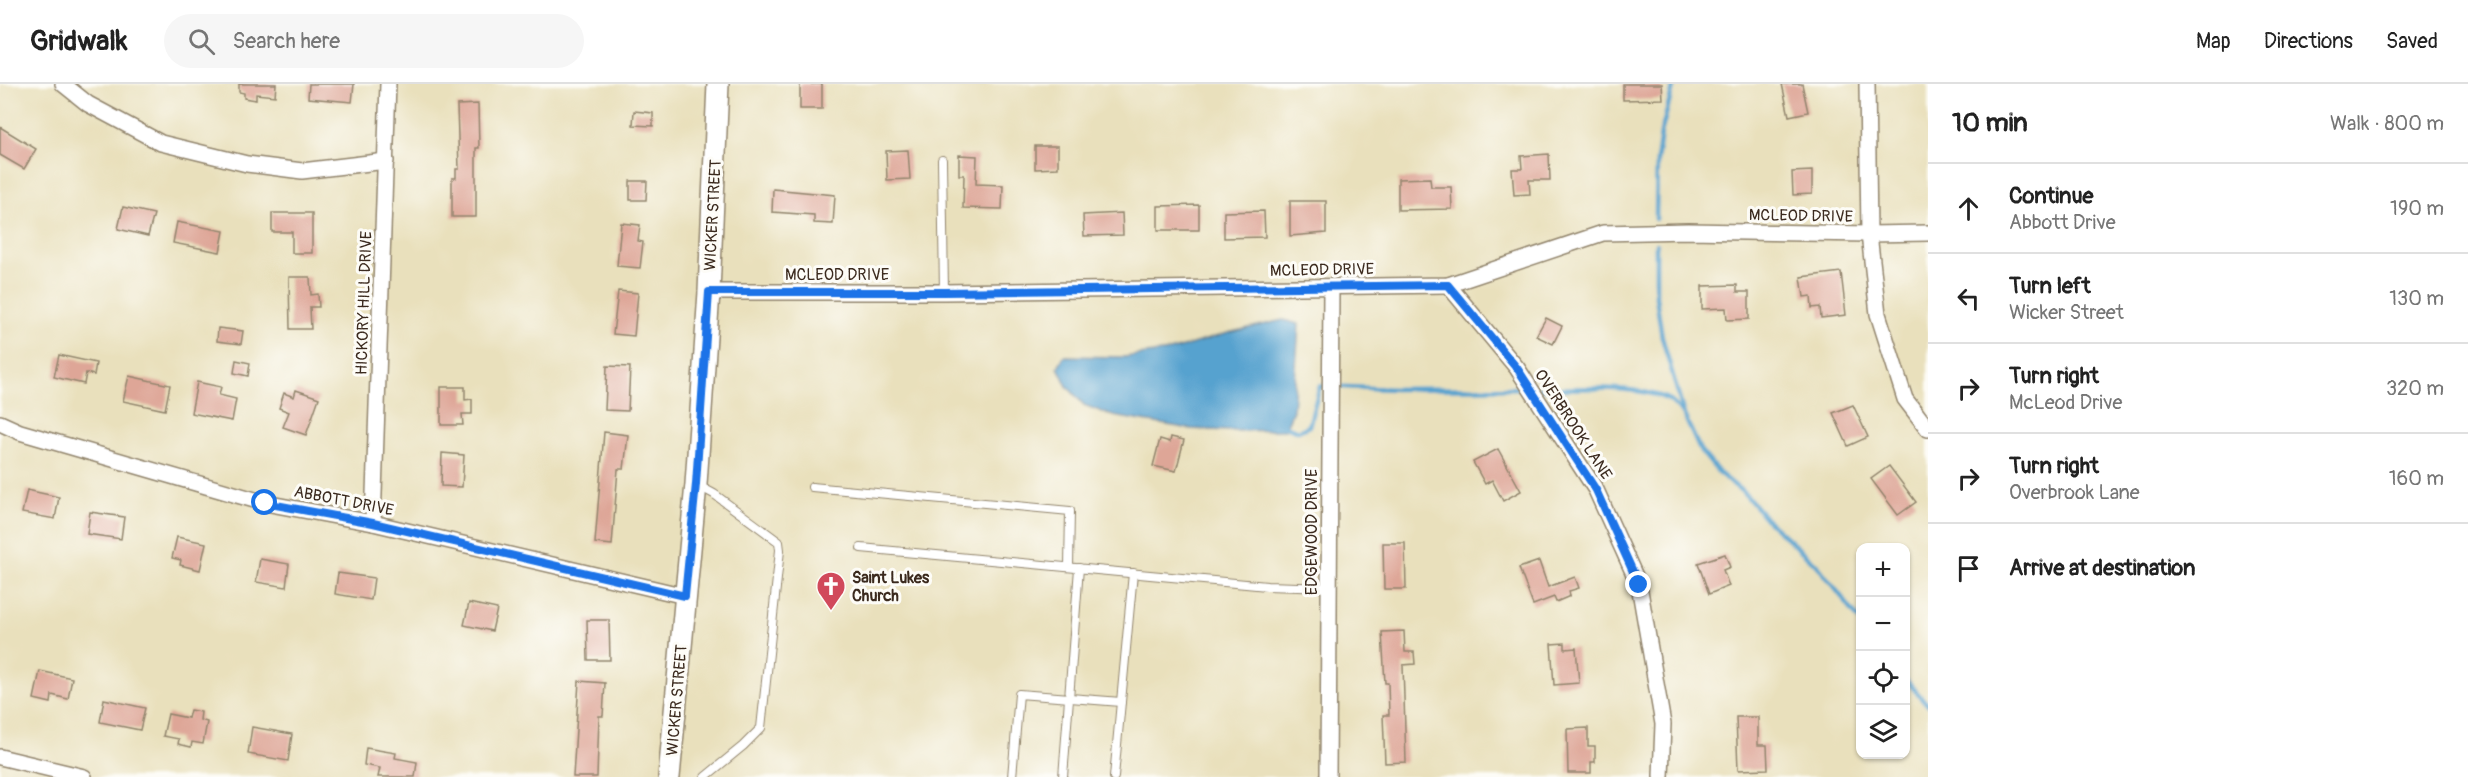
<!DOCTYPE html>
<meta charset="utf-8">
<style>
:root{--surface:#fff;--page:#f6f6f6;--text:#222;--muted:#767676;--line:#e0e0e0}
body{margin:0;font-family:Pangolin,sans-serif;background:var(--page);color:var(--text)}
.controls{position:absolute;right:18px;bottom:18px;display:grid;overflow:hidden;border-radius:12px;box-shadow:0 2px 4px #0004}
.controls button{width:54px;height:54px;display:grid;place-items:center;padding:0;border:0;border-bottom:2px solid var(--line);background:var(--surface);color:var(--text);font:30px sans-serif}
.stop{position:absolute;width:18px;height:18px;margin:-14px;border:4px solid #1a73e8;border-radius:50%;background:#fff}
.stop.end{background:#1a73e8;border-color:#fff;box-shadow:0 2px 6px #0008}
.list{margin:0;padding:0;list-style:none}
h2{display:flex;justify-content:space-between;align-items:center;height:78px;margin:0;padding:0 24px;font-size:26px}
h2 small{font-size:20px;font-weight:400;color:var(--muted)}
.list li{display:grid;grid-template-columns:39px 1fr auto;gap:18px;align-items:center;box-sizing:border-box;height:90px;padding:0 24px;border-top:2px solid var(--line)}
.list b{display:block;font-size:22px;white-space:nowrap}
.list p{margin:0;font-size:20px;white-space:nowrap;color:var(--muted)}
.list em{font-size:20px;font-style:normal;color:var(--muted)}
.icon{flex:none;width:33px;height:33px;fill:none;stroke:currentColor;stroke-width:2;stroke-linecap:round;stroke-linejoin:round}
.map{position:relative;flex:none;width:1928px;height:693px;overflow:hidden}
header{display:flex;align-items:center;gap:36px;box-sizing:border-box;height:84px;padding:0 30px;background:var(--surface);border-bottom:2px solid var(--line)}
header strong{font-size:28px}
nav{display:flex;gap:33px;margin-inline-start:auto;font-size:21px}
.search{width:420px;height:54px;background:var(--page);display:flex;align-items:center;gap:15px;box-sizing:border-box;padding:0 21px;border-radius:33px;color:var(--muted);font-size:22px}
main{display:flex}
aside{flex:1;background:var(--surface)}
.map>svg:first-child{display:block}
</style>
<header>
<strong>Gridwalk</strong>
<div class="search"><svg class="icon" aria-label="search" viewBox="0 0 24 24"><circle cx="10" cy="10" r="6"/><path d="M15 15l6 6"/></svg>Search here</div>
<nav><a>Map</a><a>Directions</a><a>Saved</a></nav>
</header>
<main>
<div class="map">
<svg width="1928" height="693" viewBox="0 0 1928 693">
<rect width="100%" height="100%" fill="#fdfcf7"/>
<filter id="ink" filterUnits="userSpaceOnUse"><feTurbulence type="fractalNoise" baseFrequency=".0167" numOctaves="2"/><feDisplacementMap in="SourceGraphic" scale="12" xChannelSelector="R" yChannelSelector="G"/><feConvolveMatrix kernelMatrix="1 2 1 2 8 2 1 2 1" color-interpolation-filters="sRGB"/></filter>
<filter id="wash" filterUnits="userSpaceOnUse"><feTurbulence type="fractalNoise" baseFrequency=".008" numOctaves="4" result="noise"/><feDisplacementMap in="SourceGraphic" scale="24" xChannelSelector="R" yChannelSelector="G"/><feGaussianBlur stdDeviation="1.35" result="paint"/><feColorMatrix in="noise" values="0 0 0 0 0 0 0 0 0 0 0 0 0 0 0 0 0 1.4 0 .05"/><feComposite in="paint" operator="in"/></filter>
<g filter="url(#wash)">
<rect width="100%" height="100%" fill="#e9e0bc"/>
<polygon fill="#57a2cf" stroke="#496676" stroke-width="1.5" points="1283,236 1299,240 1293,326 1285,346 1230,347 1191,345 1113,332 1084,321 1067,302 1058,283 1064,272 1124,273 1170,267 1228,249"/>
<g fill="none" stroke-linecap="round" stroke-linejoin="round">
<g stroke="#57a2cf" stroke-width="4.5">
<polyline points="1656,135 1657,76 1661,49 1674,0"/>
<polyline points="1656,160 1656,213 1662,253 1684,331 1700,366 1719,389 1744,409 1769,438 1818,482 1860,537"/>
<path d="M1535 305C1572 305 1637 300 1669 316 1674 319 1678 325 1682 329"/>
<polyline points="1286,342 1298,347 1309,342 1320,302 1395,305 1527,304"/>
<polyline points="1906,596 1928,621"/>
</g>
</g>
<g id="blocks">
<g fill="#dea697">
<polygon points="239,0 276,0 275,12 256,10 256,16 244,14 244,9 239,8"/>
<polygon points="309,0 354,0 352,18 308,14"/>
<rect x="800" y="0" width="22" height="25"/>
<polygon points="1623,0 1662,0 1663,15 1623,16"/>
<polygon points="1782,0 1802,0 1808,28 1789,32"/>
<polygon points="478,20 479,64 476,64 476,133 452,133 452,94 456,94 456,85 459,85 457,21"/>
<polygon points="634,27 653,29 653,42 633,41"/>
<polygon points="0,43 36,65 24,85 0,71"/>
<polygon points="1035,62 1058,62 1058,84 1035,85"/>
<polygon points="908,66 910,95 887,96 886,67"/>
<polygon points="1549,70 1550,96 1529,96 1530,110 1514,111 1512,85 1522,85 1521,72"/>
<polygon points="959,71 977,72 976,100 1003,101 1002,125 963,124 964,91 959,91"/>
<polygon points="1812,87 1812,110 1793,111 1792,88"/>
<polygon points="1430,94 1431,103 1451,103 1452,125 1398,126 1398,95"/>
<polygon points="630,97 647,97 646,116 630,116"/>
<polygon points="773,105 835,111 833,140 814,139 814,131 772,128"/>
<polygon points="1290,117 1326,117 1326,149 1290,152"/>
<polygon points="1199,121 1199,146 1158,146 1158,122"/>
<polygon points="123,123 154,130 148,152 118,145"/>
<polygon points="1264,127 1265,153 1224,154 1224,128"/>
<polygon points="272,129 312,129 312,169 292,169 292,148 272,148"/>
<polygon points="1122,129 1123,151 1084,152 1083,131"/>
<polygon points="177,138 224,147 220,168 173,159"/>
<polygon points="621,139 640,141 638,157 643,158 640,184 617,182"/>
<polygon points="1841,188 1846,231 1821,234 1820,223 1812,224 1811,212 1804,213 1801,193"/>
<polygon points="289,193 310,193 311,211 318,210 319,223 310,223 311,245 290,245"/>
<polygon points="1737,201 1737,208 1749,208 1749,235 1727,236 1726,224 1702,225 1702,202"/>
<polygon points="618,207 638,209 634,252 613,250"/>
<polygon points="1546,234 1562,242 1553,260 1536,252"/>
<polygon points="218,244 243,247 241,260 217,257"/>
<polygon points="59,271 96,279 94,291 86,289 84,300 54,293"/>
<polygon points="236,276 250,279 248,292 234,289"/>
<polygon points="607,282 630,283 628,327 605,326"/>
<polygon points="129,292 170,301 165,326 123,317"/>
<polygon points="197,298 221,303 219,311 236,315 232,337 191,329"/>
<polygon points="441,303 465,303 465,316 472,315 472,330 462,330 463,341 441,341"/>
<polygon points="296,306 319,314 306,351 283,343 289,328 279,324 284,309 294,313"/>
<polygon points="1853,321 1868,353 1848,362 1833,329"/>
<polygon points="604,348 628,351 624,385 618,385 612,461 595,459"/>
<polygon points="1171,353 1184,356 1176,387 1153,382 1160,355 1170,358"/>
<polygon points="1498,365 1521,407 1503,417 1492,396 1485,400 1473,378"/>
<polygon points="442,369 464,371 462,403 441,402"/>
<polygon points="1889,382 1916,418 1898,431 1871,395"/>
<polygon points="27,406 59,413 55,435 22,429"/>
<polygon points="90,428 124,433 121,455 87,450"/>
<polygon points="177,453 206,459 200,486 180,481 181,476 172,474"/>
<polygon points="1383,459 1405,459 1406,505 1384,505"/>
<polygon points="1725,470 1730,483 1723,486 1729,502 1709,510 1698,479"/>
<polygon points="260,475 289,480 286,503 256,498"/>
<polygon points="1539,477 1548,503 1575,493 1579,504 1569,507 1570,512 1556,518 1554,513 1533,521 1519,484"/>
<polygon points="338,489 374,494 371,516 335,510"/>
<polygon points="469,519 497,525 492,547 464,541"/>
<polygon points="587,536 609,536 610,576 588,576"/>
<polygon points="1404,547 1405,568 1414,568 1415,580 1403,581 1406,678 1385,679 1383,631 1389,631 1388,599 1385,599 1382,548"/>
<polygon points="1565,559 1565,565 1576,564 1579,599 1554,601 1551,560"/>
<polygon points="40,587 72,594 68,615 52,611 51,619 34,615"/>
<polygon points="579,597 605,599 603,632 599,632 597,693 573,693"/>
<polygon points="104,615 145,624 140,646 100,638"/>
<polygon points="190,626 201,628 200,636 207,638 203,660 192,658 191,663 178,660 179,655 163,652 168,630 188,634"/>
<polygon points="1736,633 1758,633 1758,661 1767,661 1768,685 1738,686"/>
<polygon points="252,643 292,650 288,677 248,670"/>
<polygon points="1588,644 1588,662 1595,662 1595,678 1591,678 1591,689 1568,689 1567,645"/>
<polygon points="366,664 396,669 395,674 417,678 415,693 378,693 380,684 364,681"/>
</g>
</g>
</g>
<g filter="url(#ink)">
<use href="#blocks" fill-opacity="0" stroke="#92856d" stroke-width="1.5"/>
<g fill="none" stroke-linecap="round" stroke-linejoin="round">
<g stroke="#92856d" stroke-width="10">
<g id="service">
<polyline points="942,76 944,208"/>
<polyline points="697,401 714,410 779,458 780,466 761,644 743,662 705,693"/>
<polyline points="812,403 1070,427 1069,483"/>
<polyline points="861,464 1267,502 1329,504"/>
<polyline points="1012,693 1019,610 1121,618"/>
<polyline points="1063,693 1079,484"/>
<polyline points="1114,693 1133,489"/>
</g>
</g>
<g stroke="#92856d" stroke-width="18">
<g id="minor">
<polyline points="63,0 88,20 161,59 247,80 302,87 386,77"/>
<polyline points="1867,0 1869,150 1878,230 1905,315 1928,345"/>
<polyline points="1448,201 1517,284 1596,406 1639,501 1663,640 1661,693"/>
<polyline points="709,208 944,208 1448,201 1603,149 1688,147 1869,150 1928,149"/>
<polyline points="0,339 20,348 265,419 373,439 685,512"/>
<polyline points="373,439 388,0"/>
<polyline points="0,673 84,693"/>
<polyline points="1328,693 1331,203"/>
</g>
</g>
<g stroke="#92856d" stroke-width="24">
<polyline id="secondary" points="669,693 696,400 709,208 718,0"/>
</g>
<use href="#service" stroke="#fff" stroke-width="8"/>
<use href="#minor" stroke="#fff" stroke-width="15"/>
<use href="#secondary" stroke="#fff" stroke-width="21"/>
</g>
</g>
<g fill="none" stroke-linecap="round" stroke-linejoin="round" filter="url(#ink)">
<polyline stroke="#1a73e8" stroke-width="8" points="265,419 373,439 685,512 696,400 709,208 944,208 1448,201 1517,284 1596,406 1639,501"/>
</g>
<defs>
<g id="church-pin" transform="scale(1.5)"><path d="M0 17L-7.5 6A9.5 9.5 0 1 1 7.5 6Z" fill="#d1495b" stroke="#fdfcf7"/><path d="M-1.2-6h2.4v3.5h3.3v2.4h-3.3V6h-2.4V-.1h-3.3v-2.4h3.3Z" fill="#fff"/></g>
</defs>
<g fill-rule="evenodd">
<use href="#church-pin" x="831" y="502"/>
</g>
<g text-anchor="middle" stroke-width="6" stroke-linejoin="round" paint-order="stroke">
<g font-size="16" fill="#3b2a1e" stroke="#fdfcf7">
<text transform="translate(712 131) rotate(-87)" y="6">WICKER STREET</text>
<text transform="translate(1801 131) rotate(1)" y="6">MCLEOD DRIVE</text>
<text transform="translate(1322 185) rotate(-1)" y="6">MCLEOD DRIVE</text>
<text x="837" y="196">MCLEOD DRIVE</text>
<text transform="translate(363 219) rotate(-88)" y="6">HICKORY HILL DRIVE</text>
<text transform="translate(1574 340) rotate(57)" y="6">OVERBROOK LANE</text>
<text transform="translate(344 416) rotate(11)" y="6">ABBOTT DRIVE</text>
<text transform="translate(1311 448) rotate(-90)" y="6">EDGEWOOD DRIVE</text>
<text transform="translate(676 616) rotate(-85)" y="6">WICKER STREET</text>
</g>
<g font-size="16" font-weight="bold" fill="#3b2a1e" stroke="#fdfcf7" text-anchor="start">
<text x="852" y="499">Saint Lukes<tspan x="852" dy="18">Church</tspan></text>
</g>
</g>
</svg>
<div class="controls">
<button>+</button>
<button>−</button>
<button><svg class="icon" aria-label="locate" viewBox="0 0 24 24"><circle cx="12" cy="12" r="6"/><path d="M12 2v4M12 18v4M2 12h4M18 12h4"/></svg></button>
<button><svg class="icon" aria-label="layers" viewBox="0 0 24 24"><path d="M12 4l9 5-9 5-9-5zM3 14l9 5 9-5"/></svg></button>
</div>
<div class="stop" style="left:265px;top:419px"></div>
<div class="stop end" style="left:1639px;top:501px"></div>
</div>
<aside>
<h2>10 min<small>Walk · 800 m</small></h2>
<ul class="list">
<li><svg class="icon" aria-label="ahead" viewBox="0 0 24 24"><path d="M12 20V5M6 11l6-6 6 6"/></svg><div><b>Continue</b><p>Abbott Drive</p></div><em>190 m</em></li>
<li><svg class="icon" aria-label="left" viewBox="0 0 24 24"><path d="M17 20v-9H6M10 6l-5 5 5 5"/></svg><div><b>Turn left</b><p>Wicker Street</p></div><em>130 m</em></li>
<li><svg class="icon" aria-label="right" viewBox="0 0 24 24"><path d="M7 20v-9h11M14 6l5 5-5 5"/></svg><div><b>Turn right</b><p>McLeod Drive</p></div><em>320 m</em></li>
<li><svg class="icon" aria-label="right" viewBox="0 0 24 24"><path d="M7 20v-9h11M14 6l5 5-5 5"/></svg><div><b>Turn right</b><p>Overbrook Lane</p></div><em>160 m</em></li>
<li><svg class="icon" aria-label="arrive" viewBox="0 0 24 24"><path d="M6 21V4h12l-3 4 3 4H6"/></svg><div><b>Arrive at destination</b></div></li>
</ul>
</aside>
</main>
